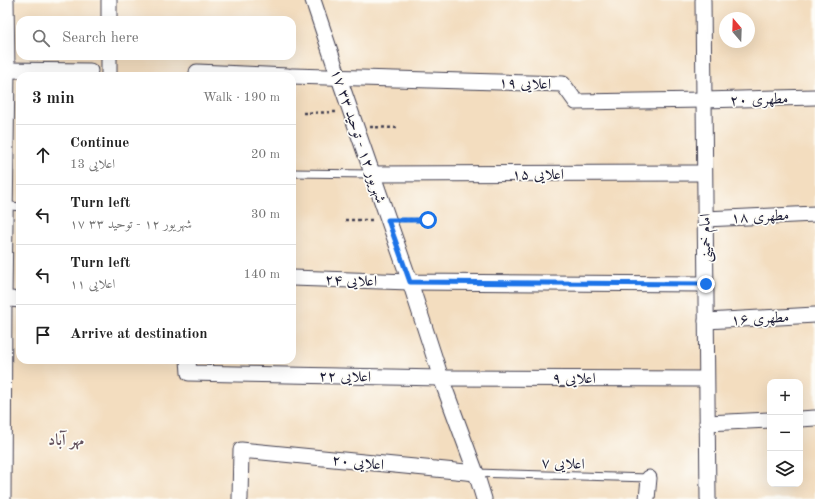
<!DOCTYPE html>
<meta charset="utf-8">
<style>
:root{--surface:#fff;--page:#f2f2f2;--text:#222;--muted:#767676;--line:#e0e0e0}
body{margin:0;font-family:"Old Standard TT",Amiri,serif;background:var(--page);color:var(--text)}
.controls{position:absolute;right:12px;bottom:12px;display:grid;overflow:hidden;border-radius:8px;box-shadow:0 4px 16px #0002}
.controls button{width:36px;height:36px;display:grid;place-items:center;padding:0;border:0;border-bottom:1px solid var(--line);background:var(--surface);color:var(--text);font:20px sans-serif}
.compass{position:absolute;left:719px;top:12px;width:36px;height:36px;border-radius:50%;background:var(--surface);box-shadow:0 4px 16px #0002;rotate:341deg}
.stop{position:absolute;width:12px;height:12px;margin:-9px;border:3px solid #1a73e8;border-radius:50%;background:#fff}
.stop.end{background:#1a73e8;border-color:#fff;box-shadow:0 1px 4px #0008}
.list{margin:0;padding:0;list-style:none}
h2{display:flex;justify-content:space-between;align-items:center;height:52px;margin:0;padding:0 16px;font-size:17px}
h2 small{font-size:13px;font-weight:400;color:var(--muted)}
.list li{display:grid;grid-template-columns:26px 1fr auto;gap:12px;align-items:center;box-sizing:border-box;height:60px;padding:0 16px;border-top:1px solid var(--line)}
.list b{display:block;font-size:15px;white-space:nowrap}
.list p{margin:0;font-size:13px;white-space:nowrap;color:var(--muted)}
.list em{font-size:13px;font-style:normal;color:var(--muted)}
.icon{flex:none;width:22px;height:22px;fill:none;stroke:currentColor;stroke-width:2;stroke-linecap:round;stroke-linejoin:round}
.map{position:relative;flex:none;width:815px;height:499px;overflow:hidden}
.search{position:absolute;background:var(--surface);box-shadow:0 4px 16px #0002;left:16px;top:16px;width:280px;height:44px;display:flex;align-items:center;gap:10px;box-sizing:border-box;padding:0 14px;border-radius:12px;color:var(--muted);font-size:15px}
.panel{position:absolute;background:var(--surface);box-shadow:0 4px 16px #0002;left:16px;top:72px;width:280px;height:292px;border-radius:12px}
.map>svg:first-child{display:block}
</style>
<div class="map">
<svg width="815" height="499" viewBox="0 0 815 499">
<rect width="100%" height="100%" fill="#fdfcf7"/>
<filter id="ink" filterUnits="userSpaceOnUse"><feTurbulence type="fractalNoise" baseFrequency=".025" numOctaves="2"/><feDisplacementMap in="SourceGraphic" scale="8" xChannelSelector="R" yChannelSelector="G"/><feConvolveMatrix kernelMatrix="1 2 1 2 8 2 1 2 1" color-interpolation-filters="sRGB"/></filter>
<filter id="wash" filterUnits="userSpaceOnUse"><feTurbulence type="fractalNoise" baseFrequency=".012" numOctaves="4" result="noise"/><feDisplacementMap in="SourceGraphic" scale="16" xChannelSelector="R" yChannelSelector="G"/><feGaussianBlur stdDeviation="0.9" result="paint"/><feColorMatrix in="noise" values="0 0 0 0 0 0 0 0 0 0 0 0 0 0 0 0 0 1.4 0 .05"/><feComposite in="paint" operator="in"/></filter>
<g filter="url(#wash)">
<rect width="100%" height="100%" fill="#f3ddbf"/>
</g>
<g filter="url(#ink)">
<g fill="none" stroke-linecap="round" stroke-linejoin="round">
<g stroke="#413e4f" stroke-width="9">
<g id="lane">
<polyline points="292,173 372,174"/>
<polyline points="4,205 20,207"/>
<polyline points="476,473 649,478"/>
</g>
</g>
<g stroke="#413e4f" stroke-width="17">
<g id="street">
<polyline points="313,0 339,78 410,282 441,378 476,473 484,499"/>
<polyline points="703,0 708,499"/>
<polyline points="109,20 109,0"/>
<polyline points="4,70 90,71"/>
<polyline points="197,72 288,76"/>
<polyline points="109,76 109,56"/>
<polyline points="292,76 563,84 576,102 704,100 815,97"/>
<polyline points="372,174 704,173"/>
<polyline points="705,219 815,214"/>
<polyline points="292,278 410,282 705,284"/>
<polyline points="1,298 20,300"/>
<polyline points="706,321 815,315"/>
<polyline points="188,360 189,373 441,378 706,379"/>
<polyline points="800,419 815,418"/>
<polyline points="707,423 770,420"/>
<polyline points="240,499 241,450 476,473"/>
<polyline points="647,499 649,478"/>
</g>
</g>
<g stroke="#413e4f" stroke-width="23">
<polyline id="secondary" points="0,499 1,298 4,70 3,0"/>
</g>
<g stroke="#413e4f" stroke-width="2.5" stroke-dasharray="3 3" stroke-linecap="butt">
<polyline points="303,113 337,112"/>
<polyline points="370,127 398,128"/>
<polyline points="345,220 374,220"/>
<polyline points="403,220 427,220"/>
</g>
<use href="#lane" stroke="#fff" stroke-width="7"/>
<use href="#street" stroke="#fff" stroke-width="15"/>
<use href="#secondary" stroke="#fff" stroke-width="21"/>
</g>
</g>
<g fill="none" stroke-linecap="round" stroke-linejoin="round" filter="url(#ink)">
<polyline stroke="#1a73e8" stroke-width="5" points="428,220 388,220 410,282 706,284"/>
</g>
<g text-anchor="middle" stroke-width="3.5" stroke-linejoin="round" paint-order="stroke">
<g font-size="15" fill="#22223b" stroke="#fdfcf7">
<text transform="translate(525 83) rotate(2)" y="5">اعلایی ۱۹</text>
<text transform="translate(759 99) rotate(-2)" y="5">مطهری ۲۰</text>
<text transform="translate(359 136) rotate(71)" y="5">۱۷ شهریور ۱۲ - توحید ۳۳</text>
<text x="538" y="179">اعلایی ۱۵</text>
<text transform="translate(760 216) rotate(-3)" y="5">مطهری ۱۸</text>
<text transform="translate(705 238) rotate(-91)" y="5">امام خمینی</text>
<text transform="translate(351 280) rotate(2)" y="5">اعلایی ۲۴</text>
<text transform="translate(760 318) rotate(-3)" y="5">مطهری ۱۶</text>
<text transform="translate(345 376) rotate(1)" y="5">اعلایی ۲۲</text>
<text x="574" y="383">اعلایی ۹</text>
<text transform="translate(358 462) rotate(6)" y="5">اعلایی ۲۰</text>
<text transform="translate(563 463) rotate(2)" y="5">اعلایی ۷</text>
</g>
<g font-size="16" font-weight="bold" fill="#665560" stroke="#fdfcf7">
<text x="66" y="445">مهر آباد</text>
</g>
</g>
</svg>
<div class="controls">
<button>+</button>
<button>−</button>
<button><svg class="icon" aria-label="layers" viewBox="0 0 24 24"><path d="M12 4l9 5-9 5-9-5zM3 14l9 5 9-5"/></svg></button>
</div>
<svg class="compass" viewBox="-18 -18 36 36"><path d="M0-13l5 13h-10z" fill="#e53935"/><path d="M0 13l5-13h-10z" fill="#767676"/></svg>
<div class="stop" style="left:428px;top:220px"></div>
<div class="stop end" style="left:706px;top:284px"></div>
<div class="search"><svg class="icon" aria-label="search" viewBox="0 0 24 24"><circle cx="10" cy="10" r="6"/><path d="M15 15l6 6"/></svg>Search here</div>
<section class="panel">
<h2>3 min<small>Walk · 190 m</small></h2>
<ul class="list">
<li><svg class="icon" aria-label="ahead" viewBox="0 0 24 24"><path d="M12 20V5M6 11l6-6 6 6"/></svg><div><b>Continue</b><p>اعلایی 13</p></div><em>20 m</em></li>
<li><svg class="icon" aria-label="left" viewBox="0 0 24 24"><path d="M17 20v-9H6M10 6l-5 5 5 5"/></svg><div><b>Turn left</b><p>۱۷ شهریور ۱۲ - توحید ۳۳</p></div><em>30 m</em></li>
<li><svg class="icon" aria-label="left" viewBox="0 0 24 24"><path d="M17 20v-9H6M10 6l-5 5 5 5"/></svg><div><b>Turn left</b><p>اعلایی ۱۱</p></div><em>140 m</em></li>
<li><svg class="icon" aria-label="arrive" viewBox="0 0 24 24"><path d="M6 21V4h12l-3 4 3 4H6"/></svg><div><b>Arrive at destination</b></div></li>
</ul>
</section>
</div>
